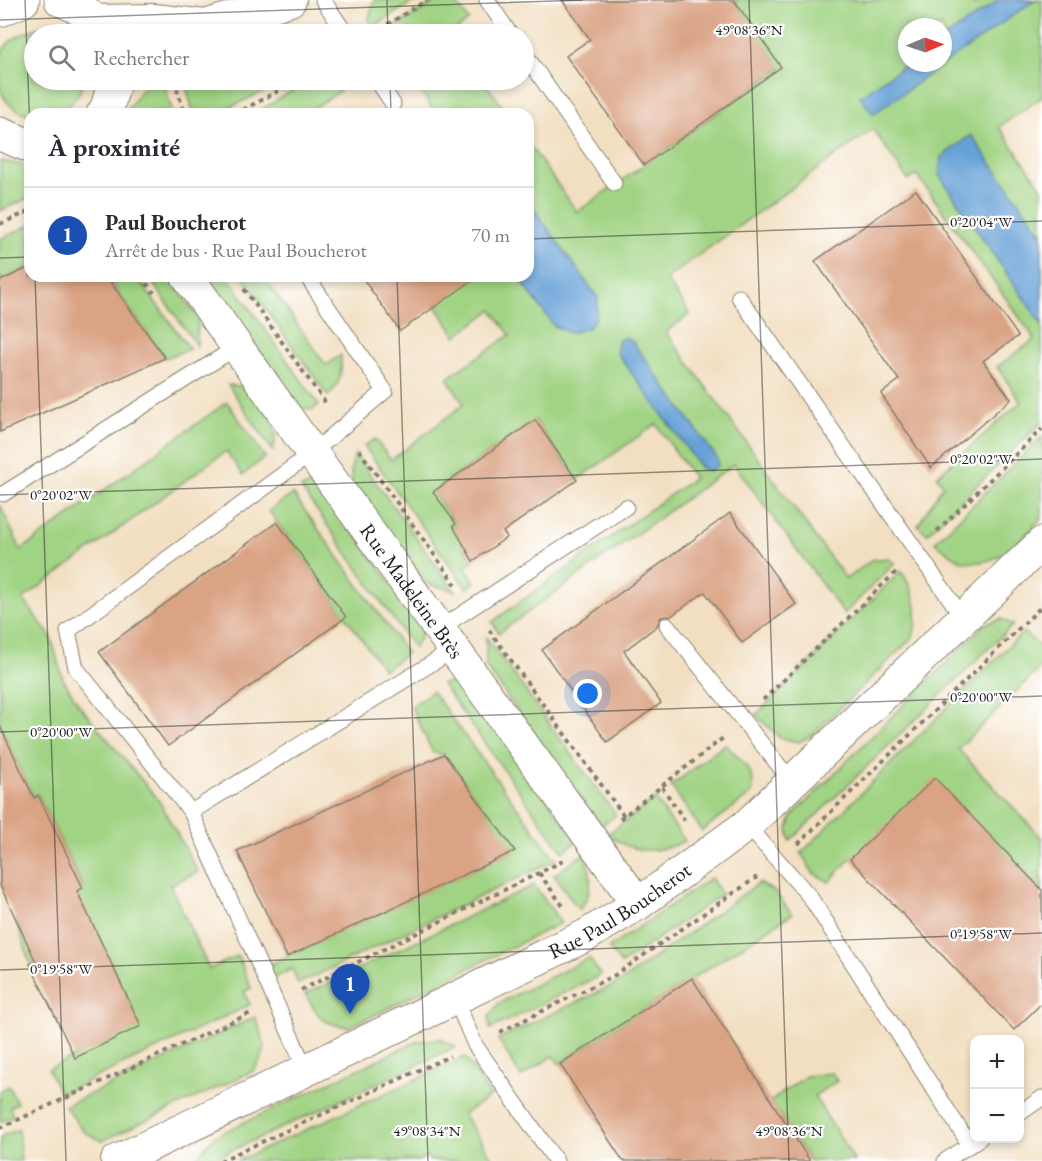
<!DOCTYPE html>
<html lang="fr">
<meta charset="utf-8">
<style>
:root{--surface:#fff;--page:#f7f7f7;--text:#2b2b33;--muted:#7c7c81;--line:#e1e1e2;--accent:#b5179e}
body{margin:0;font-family:"EB Garamond",serif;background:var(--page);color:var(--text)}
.controls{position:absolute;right:18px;bottom:18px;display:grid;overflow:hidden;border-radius:12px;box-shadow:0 3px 9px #0003}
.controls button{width:54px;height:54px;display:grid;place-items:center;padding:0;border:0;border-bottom:2px solid var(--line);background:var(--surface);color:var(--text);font:30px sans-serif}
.compass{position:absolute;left:898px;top:18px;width:54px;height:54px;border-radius:50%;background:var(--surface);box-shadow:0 3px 9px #0003;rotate:88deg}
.you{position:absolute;left:588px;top:694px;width:21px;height:21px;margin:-15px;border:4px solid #fff;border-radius:50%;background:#1a73e8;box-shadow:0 0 0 9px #1a73e833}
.badge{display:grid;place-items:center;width:39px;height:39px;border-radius:50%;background:var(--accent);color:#fff;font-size:20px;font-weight:700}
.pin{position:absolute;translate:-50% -50px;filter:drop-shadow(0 2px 3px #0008)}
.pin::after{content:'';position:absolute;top:32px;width:21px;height:18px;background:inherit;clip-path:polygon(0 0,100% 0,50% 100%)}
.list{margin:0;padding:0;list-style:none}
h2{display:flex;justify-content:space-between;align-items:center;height:78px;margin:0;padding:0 24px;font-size:26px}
h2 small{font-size:20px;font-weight:400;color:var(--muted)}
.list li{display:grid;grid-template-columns:39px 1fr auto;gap:18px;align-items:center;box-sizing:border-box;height:96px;padding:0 24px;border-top:2px solid var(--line)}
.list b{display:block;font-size:22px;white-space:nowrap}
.list p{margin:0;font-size:20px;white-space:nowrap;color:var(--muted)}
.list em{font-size:20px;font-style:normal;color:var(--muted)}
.icon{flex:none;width:33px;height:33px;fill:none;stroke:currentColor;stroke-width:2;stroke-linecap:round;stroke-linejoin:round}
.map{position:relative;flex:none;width:1042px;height:1161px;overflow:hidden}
.search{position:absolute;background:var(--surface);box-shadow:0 3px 9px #0003;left:24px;top:24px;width:510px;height:66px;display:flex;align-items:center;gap:15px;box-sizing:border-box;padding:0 21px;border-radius:33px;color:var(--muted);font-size:22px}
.panel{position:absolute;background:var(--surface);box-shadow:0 3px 9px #0003;left:24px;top:108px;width:510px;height:174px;border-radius:18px}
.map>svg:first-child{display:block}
</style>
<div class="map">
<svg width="1042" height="1161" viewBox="0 0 1042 1161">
<rect width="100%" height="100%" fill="#fff"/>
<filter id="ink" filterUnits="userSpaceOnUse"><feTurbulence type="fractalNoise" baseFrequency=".0167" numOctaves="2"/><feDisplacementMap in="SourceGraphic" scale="12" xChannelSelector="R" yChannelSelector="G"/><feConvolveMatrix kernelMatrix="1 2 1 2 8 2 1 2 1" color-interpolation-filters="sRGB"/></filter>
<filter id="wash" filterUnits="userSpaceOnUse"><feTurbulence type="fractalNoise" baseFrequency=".008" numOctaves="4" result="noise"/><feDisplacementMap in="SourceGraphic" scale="24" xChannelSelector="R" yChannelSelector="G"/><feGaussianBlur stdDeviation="1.35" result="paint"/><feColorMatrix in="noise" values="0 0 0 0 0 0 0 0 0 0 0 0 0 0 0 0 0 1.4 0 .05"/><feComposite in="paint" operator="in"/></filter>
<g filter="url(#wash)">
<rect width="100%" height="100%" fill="#f2dfc1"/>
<g fill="#a0d383" stroke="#5e7850" stroke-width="1.5" fill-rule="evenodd">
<polygon points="374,0 416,0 371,28 369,19"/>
<polygon points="438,0 454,0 469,20 451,34 414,34 410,30 403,34 383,34"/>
<path d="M734 0H971L974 5 982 0H1042V97L999 127 1042 188V422L927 534 918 525 943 485 937 476 1021 402 997 367 1035 339 917 175 908 180 873 129 666 279 690 314 666 332 846 579 872 560 886 558 895 563 844 614 734 464 499 633 492 622 694 478 656 424 577 480 535 420 433 492 456 524 453 526 473 561 465 567 475 582 467 589 364 446 375 439 391 460 464 404 447 378 510 335 492 310 456 336 436 306 470 276H528V143L577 212 781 68ZM907 27H943V63H907Z"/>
<path d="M37 28 50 29 64 34H34V80H83C79 120 11 129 0 88 0 81 0 71 0 64 0 43 18 34 37 28Z"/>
<polygon points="155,80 163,80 173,114 125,114 140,91"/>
<polygon points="184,80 289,80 215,114 194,114"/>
<polygon points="309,80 340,80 340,91 305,114 254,114"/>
<polygon points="435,80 483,80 508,114 436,114 420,90"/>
<polygon points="0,161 30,166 30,197 0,211"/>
<polygon points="30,225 30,267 0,281 0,239"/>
<polygon points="106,276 136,276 190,349 165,358"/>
<polygon points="148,276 169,276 198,317 197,346"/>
<polygon points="205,276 227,276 319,405 312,410 301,408"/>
<path d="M242 276H263L326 365 341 355C342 373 341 384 328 396Z"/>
<path d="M228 385 248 387C265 409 282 421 273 451Z"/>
<polygon points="227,402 265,457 243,475 226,451 23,599 51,637 63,679 79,705 159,801 198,872 170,885 209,969 238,956 251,988 244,992 250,1005 60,1094 48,1069 140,1026 97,934 30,964 16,919 83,887 38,795 34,798 0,726 0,505 21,550"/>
<path d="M1042 437V518C1020 540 997 570 962 561 953 558 943 548 935 542Z"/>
<polygon points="355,454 455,591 427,584 352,484 351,468"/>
<polygon points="310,485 322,488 421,625 421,636 414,648 301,488"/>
<polygon points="293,494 407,653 384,670 269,511"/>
<path d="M901 571C916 593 920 612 913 637L811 736 799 742 780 738 756 715Z"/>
<polygon points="1001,619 1013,625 790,841 788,829 792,816 985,624"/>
<polygon points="1023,632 1042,648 1042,666 958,749 1042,838 1042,890 850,859 829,882 813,873 801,853"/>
<polygon points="486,637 616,815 601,826 486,667"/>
<polygon points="451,682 465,686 577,841 563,852 442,684"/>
<polygon points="432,691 556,860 298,984 292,969 272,979 266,966 514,851 444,754 433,753 411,707"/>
<path d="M725 744C739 759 758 771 752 793L702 831 671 786Z"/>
<path d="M655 799 685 841C656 854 633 855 608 834Z"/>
<path d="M584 854C593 875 594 892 579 910L554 875Z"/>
<polygon points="711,878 722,894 621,964 609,948"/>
<polygon points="759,883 775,892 792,914 560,1064 553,1056 521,1077 498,1039 620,982"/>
<path d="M534 885 561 923 350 1027C321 1025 319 1017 305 994Z"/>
<polygon points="589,958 601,975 490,1029 489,1017 499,1003"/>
<path d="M255 1017C265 1042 271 1050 252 1072L102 1141 84 1132 65 1106Z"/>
<polygon points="441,1039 456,1047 209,1161 197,1161 198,1155 215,1136 418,1041"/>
<polygon points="465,1057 491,1096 463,1114 494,1161 430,1161 427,1156 419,1161 237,1161"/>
<polygon points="832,1073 837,1081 814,1096 855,1161 810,1161 771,1101 806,1076"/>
<polygon points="9,1086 17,1103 10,1107 13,1116 0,1122 0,1091"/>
<polygon points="18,1129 21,1161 0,1161 0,1137"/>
</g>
<g fill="#68a1d7" stroke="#425e7a" stroke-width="1.5">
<polygon points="999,0 1035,0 873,114 860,96 908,63 943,63 943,39"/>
<polygon points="971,135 1042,234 1042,325 939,175 941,157"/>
<polygon points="528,201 598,298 596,318 588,328 570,333 554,326 518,276 528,276"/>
<polygon points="624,337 632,341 717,458 718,465 710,471 701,468 617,353 618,341"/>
</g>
<g id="blocks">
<g fill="#daa384">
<polygon points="562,0 734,0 781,67 644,165 566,56 590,39"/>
<polygon points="916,190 1018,336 983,361 1011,399 931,468 881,394 899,380 815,261"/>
<polygon points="30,267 30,276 106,276 165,358 0,432 0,281"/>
<polygon points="361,276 479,276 400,331"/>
<polygon points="535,420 577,480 503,532 507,537 473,561 453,526 456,524 433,492"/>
<polygon points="730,513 796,604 742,643 705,592 671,616 661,617 657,626 624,651 661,703 607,742 542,650"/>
<polygon points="277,522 346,617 168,746 99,652"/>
<polygon points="0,726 34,798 38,795 83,888 77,891 141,1026 75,1058 30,964 36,962 0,885"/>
<polygon points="444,754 515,851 287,957 237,851"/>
<polygon points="935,778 1042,890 1042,1003 1014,1030 850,859"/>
<polygon points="692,978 757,1079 810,1161 623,1161 600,1126 560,1064"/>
</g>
</g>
</g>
<g filter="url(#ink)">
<use href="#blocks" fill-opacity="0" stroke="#877e6e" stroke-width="1.5"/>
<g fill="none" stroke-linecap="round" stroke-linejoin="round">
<g stroke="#877e6e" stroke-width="17">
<g id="service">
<polyline points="323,0 346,34"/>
<polyline points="487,0 510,34"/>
<polyline points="524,53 614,183"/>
<polyline points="377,80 393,104"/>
<polyline points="308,278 385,391 312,453 68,631 76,668 191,812 455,649"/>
<polyline points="739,297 964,619"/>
<polyline points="3,494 237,347"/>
<polyline points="667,625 792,782"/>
<polyline points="439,629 626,507"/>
<polyline points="191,812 306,1070"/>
<polyline points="747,825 810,897 970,1145"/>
<polyline points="455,998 475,1045 556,1161"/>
<polyline points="1020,1113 1042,1098"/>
<polyline points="945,1161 980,1138"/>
</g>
</g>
<g stroke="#877e6e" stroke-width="34">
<g id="minor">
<polyline points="96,21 155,20 205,26"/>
<polyline points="194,34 205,26 290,0"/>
<path id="s1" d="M187 276 312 453 638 904"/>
<path id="s2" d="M117 1161 585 936 638 904 747 825 1042 543"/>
</g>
</g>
<g stroke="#877e6e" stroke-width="35">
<g id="tertiary">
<path d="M61 0C81 7 94 17 105 34"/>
<polyline points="0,10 23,0"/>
<polyline points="103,114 107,108 115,80"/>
<polyline points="0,134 30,146"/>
</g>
</g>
<g stroke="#877e6e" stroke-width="4" stroke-dasharray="4.5 4.5" stroke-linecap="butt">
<polyline points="372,34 427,0"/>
<polyline points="174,80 185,114"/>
<polyline points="235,114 299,80"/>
<polyline points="0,224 30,211"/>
<polyline points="141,276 154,293"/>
<polyline points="244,289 327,405"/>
<polyline points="359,450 456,585"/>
<polyline points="937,531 1042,429"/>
<polyline points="489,630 624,816"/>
<polyline points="763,700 898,570"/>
<polyline points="662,787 687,824"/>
<polyline points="620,819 723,738"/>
<polyline points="798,844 1042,606"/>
<polyline points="539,873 563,906"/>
<polyline points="301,990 563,861"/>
<polyline points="500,1032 615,975 757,877"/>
<polyline points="0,1128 251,1013"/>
<polyline points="220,1161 450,1056"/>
</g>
<use href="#service" stroke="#fff" stroke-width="15"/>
<use href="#minor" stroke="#fff" stroke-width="32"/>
<use href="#tertiary" stroke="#fff" stroke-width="33"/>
</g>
</g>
<path fill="none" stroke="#1c1c1c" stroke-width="1.5" stroke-opacity="0.45" d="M25 0 30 132M387 0 388 34M749 0 789 1161M0 20 583 0M390 80 391 114M528 239 1042 221M0 258 30 257M35 276 66 1161M397 276 428 1161M0 495 1042 459M0 732 1042 696M0 970 1042 933"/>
<g text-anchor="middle" stroke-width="4.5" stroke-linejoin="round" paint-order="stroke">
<g font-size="21" fill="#1c1c1c" stroke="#fff">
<text dy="7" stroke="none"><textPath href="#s1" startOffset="387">Rue Madeleine Brès</textPath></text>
<text dy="7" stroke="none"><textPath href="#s2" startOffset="562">Rue Paul Boucherot</textPath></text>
</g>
</g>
<g font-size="15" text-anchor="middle" fill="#1c1c1c" stroke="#fff" stroke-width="4.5" stroke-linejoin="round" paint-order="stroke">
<text x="749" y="35">49°08'36"N</text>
<text x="981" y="227">0°20'04"W</text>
<text x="981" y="464">0°20'02"W</text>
<text x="61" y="500">0°20'02"W</text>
<text x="981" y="702">0°20'00"W</text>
<text x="61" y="737">0°20'00"W</text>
<text x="981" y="939">0°19'58"W</text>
<text x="61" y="974">0°19'58"W</text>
<text x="427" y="1136">49°08'34"N</text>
<text x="789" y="1136">49°08'36"N</text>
</g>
</svg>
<div class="controls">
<button>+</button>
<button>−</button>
</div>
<svg class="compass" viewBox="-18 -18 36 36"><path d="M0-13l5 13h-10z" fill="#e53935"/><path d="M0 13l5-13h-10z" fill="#7c7c81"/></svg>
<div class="you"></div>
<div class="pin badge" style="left:350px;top:1014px;background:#1a4fb4">1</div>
<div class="search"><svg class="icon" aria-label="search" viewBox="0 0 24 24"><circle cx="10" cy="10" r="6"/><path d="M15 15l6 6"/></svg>Rechercher</div>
<section class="panel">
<h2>À proximité<small></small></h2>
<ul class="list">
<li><span class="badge" style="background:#1a4fb4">1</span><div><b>Paul Boucherot</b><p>Arrêt de bus · Rue Paul Boucherot</p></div><em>70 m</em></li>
</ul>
</section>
</div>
